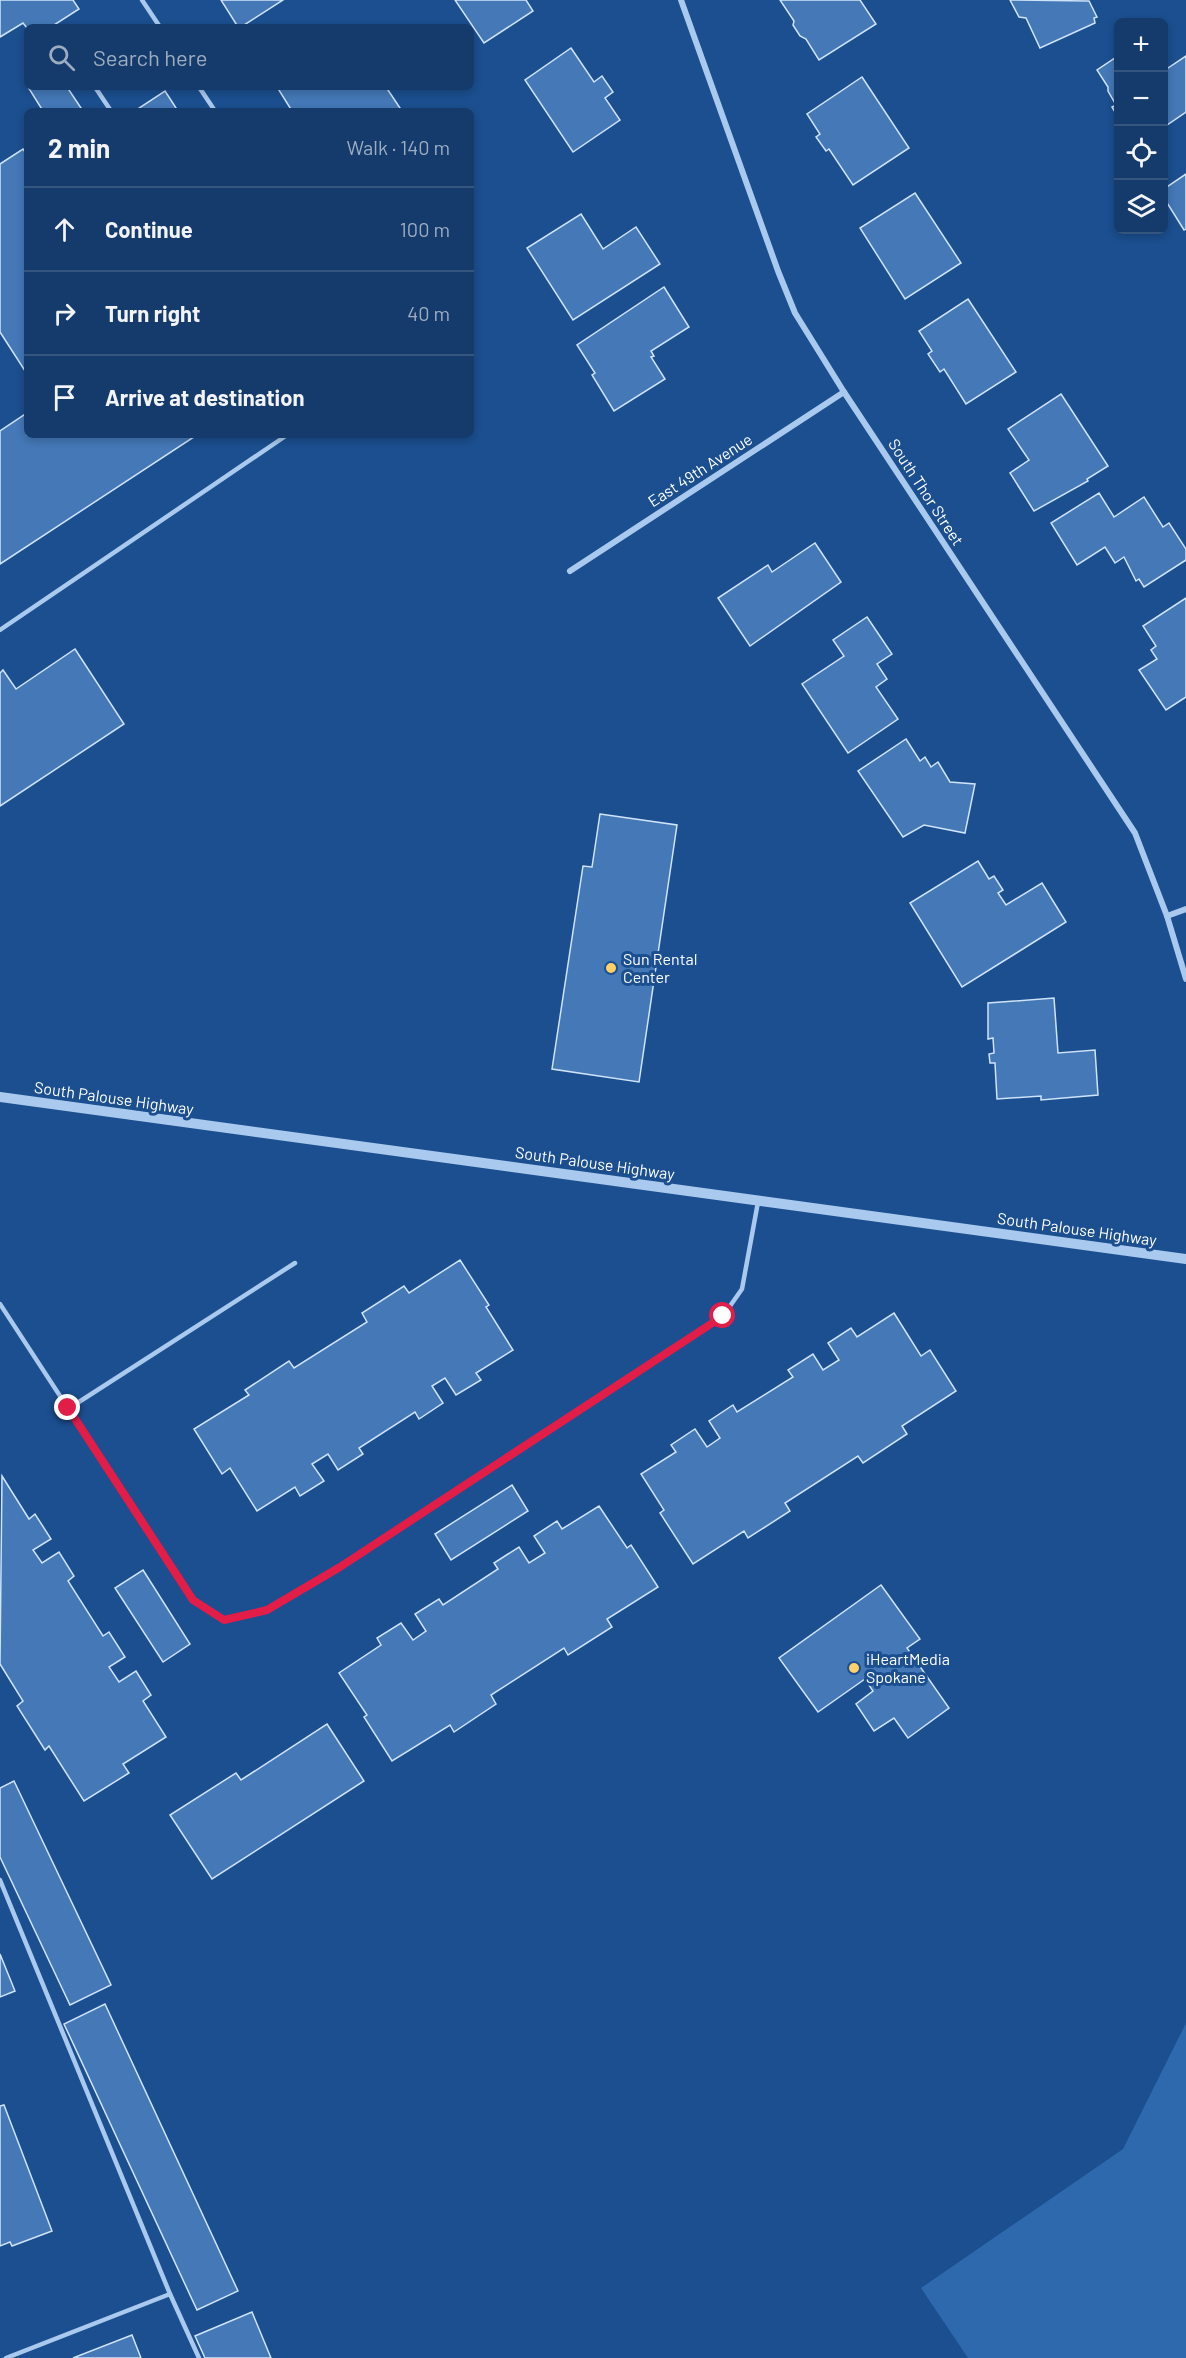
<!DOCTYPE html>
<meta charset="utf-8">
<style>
:root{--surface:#143b6b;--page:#1d4271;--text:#f1f3f6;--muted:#9dadc1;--line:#33557e}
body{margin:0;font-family:Barlow,sans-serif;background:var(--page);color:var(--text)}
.controls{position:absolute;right:18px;top:18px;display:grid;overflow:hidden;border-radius:9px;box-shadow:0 3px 9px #0003}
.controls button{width:54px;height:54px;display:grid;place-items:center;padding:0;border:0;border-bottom:2px solid var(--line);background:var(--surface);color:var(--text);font:30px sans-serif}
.stop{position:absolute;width:18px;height:18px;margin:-14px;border:4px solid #e11d48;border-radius:50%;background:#fff}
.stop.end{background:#e11d48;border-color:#fff;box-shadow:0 2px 6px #0008}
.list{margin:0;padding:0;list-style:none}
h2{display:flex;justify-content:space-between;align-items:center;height:78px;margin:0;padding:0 24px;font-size:26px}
h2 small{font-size:20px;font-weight:400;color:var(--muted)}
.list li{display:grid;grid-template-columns:39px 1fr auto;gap:18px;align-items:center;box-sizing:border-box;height:84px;padding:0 24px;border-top:2px solid var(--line)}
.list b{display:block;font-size:22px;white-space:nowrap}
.list em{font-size:20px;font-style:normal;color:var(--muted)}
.icon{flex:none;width:33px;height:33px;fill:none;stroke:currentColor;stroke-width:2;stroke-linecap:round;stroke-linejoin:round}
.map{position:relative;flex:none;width:1186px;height:2358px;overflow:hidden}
.search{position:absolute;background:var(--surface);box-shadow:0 3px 9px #0003;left:24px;top:24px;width:450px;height:66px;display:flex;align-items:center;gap:15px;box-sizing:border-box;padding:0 21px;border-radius:9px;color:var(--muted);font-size:22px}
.panel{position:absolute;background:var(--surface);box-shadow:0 3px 9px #0003;left:24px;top:108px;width:450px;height:330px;border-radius:9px}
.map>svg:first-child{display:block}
</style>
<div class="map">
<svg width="1186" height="2358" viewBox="0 0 1186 2358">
<rect width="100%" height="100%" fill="#1b4f8f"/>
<polygon fill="#2e69ad" points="1186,2023 1186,2358 968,2358 921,2288 1123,2149"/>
<g fill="#4478b7" stroke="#cfe3fa" stroke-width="1.5">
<polygon points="0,0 73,0 79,9 51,27 27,28 23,23 0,37"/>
<polygon points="221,0 283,0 241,27 238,27"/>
<polygon points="455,0 526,0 533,11 484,43"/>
<polygon points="780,0 860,0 876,24 819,60 806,39 800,36 793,25 794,21"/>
<polygon points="1010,0 1089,1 1097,17 1094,18 1095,23 1040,48 1026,18 1019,17"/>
<polygon points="571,48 594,82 602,76 613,92 605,98 620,120 573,152 525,80"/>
<polygon points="1118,56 1118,117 1112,107 1116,105 1108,91 1108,87 1097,70"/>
<polygon points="1186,56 1186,112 1164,127 1164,60 1168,68"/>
<polygon points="862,77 909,148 853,185 829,149 826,151 816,137 820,134 807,114"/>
<polygon points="28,87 67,87 83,111 43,111"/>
<polygon points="277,87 386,87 402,111 292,111"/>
<polygon points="165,91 178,111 137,111 136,110"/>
<polygon points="23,149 27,155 27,374 0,332 0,164"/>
<polygon points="1186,174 1186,229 1184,230 1164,198 1164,189"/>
<polygon points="915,193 961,263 905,299 860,228"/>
<polygon points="581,214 603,249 636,227 660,264 573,320 527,248"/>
<polygon points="664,287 689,327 651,351 654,356 651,357 665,379 614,411 592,375 595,373 577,345"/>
<polygon points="968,299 1016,372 966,404 944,369 940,372 928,354 932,351 919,331"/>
<polygon points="1061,394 1108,466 1087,479 1088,481 1034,511 1010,473 1029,460 1008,429"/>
<polygon points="27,413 27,435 197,435 0,564 0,431"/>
<polygon points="1099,493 1114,517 1144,497 1163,527 1169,523 1186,549 1186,560 1144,587 1139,579 1136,581 1124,557 1115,563 1105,547 1077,565 1051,523"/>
<polygon points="815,543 841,582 750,646 718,598 768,565 772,572"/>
<polygon points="1186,598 1186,697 1166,710 1139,670 1157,659 1151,650 1156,646 1143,626"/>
<polygon points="867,617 892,654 877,664 887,679 876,687 898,719 848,753 802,684 844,656 833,640"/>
<polygon points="75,649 124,724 0,806 0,673 3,670 16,689"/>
<polygon points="906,739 920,761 925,757 931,767 938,762 950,782 975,784 965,833 924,825 903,837 858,771"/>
<polygon points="600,814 677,825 639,1082 552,1069 583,866 592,867"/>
<polygon points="978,861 989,879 994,876 1003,890 998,893 1006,905 1042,883 1066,922 962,987 910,903"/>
<polygon points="1054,998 1058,1053 1095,1050 1098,1095 1041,1100 1041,1096 997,1099 995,1063 990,1063 989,1054 994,1053 993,1038 988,1039 988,1003"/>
<polygon points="460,1260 489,1305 486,1307 513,1350 476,1373 481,1380 456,1395 445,1378 432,1386 443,1403 419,1419 415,1412 359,1448 363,1454 338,1470 328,1454 312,1464 324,1481 300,1496 295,1487 257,1511 230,1468 222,1474 194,1429 249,1395 245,1390 289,1361 294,1368 367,1322 362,1313 404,1286 409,1293"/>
<polygon points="894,1313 921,1356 930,1350 956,1391 902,1426 907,1434 863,1463 858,1456 785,1503 790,1511 748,1538 744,1531 693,1564 660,1513 664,1510 641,1474 676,1452 671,1445 695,1429 707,1447 720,1438 709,1421 733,1405 737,1412 793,1377 788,1370 813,1354 823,1370 839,1360 828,1343 851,1328 857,1337"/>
<polygon points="2,1476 29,1519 35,1514 51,1539 33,1550 42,1563 59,1552 74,1576 68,1581 103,1636 109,1632 125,1657 109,1667 119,1682 136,1671 151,1695 143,1701 166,1737 123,1764 129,1773 84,1801 49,1746 45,1750 17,1706 23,1701 0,1664"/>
<polygon points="512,1485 528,1511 451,1560 435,1534"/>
<polygon points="599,1506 627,1548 631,1545 658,1587 607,1619 612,1627 568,1655 564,1648 491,1695 496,1704 454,1732 450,1725 392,1761 364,1717 367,1715 339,1673 381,1645 377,1638 401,1623 413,1640 426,1631 415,1614 439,1599 443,1605 498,1569 494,1563 519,1547 529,1563 545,1553 534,1536 557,1521 562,1529"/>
<polygon points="143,1570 190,1644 163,1662 115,1588"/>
<polygon points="881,1585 920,1639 907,1648 949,1708 908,1738 894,1718 874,1731 856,1704 873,1691 865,1679 818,1712 779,1658"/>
<polygon points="327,1724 364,1781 212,1879 170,1815 236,1773 241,1780"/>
<polygon points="14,1781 111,1985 70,2005 0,1857 0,1788"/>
<polygon points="0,1954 15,1991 0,1997"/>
<polygon points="105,2004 238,2291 197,2310 64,2024"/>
<polygon points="4,2105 52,2231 12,2246 10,2242 0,2246 0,2106"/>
<polygon points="252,2312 271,2358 205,2358 195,2336"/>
<polygon points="132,2335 141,2358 73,2358"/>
</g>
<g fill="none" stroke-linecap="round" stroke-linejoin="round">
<g stroke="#a9c9ee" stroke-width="4.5">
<polyline points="142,0 160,27"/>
<polyline points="95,87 111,111"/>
<polyline points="199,87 215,111"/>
<polyline points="0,630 287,435"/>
<polyline points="0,1304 193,1600 224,1620 267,1610 340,1567 723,1316 742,1289 758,1202"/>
<polyline points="68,1409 295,1263"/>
<polyline points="0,1880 170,2294"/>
<polyline points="6,2358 170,2294 199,2358"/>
</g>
<g stroke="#a9c9ee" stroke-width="6">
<polyline points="681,0 778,271 795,313 844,392 1135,833 1167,916 1186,979"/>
<polyline points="570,571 844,392"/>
<polyline points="1167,916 1186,909"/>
</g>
<polyline stroke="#a9c9ee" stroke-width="10" points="0,1097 1186,1259"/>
</g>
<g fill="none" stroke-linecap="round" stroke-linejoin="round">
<polyline stroke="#e11d48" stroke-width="8" points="68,1408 193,1600 224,1620 267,1610 340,1567 723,1316"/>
</g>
<g fill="#ffd166" stroke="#1b4f8f" stroke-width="2">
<circle cx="611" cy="968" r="6"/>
<circle cx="854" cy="1668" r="6"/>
</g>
<g text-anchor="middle" stroke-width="6" stroke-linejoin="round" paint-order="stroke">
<g font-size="16" fill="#fff" stroke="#1b4f8f">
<text transform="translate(700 470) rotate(-33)" y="6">East 49th Avenue</text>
<text transform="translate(926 492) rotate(57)" y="6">South Thor Street</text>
<text transform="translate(114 1098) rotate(8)" y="6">South Palouse Highway</text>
<text transform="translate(595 1163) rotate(8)" y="6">South Palouse Highway</text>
<text transform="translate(1077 1229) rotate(8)" y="6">South Palouse Highway</text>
</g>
<g font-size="16" fill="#fff" stroke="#1b4f8f" text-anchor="start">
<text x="623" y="965">Sun Rental<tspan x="623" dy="18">Center</tspan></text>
<text x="866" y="1665">iHeartMedia<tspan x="866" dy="18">Spokane</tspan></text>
</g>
</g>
</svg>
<div class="controls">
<button>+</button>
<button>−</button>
<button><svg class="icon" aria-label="locate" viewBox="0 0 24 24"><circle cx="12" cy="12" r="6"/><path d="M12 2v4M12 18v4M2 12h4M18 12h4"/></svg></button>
<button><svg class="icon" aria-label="layers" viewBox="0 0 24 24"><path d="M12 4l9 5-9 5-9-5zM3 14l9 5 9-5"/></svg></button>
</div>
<div class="stop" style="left:723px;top:1316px"></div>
<div class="stop end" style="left:68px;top:1408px"></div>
<div class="search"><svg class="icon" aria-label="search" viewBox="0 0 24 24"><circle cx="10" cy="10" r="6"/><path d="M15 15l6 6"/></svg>Search here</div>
<section class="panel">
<h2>2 min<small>Walk · 140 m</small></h2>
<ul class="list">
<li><svg class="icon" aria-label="ahead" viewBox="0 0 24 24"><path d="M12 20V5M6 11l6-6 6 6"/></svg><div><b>Continue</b></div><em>100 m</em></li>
<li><svg class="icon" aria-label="right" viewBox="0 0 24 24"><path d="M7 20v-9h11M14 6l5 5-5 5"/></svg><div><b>Turn right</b></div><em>40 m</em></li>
<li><svg class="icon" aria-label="arrive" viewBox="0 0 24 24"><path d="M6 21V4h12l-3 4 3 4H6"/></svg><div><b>Arrive at destination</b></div></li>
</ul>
</section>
</div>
